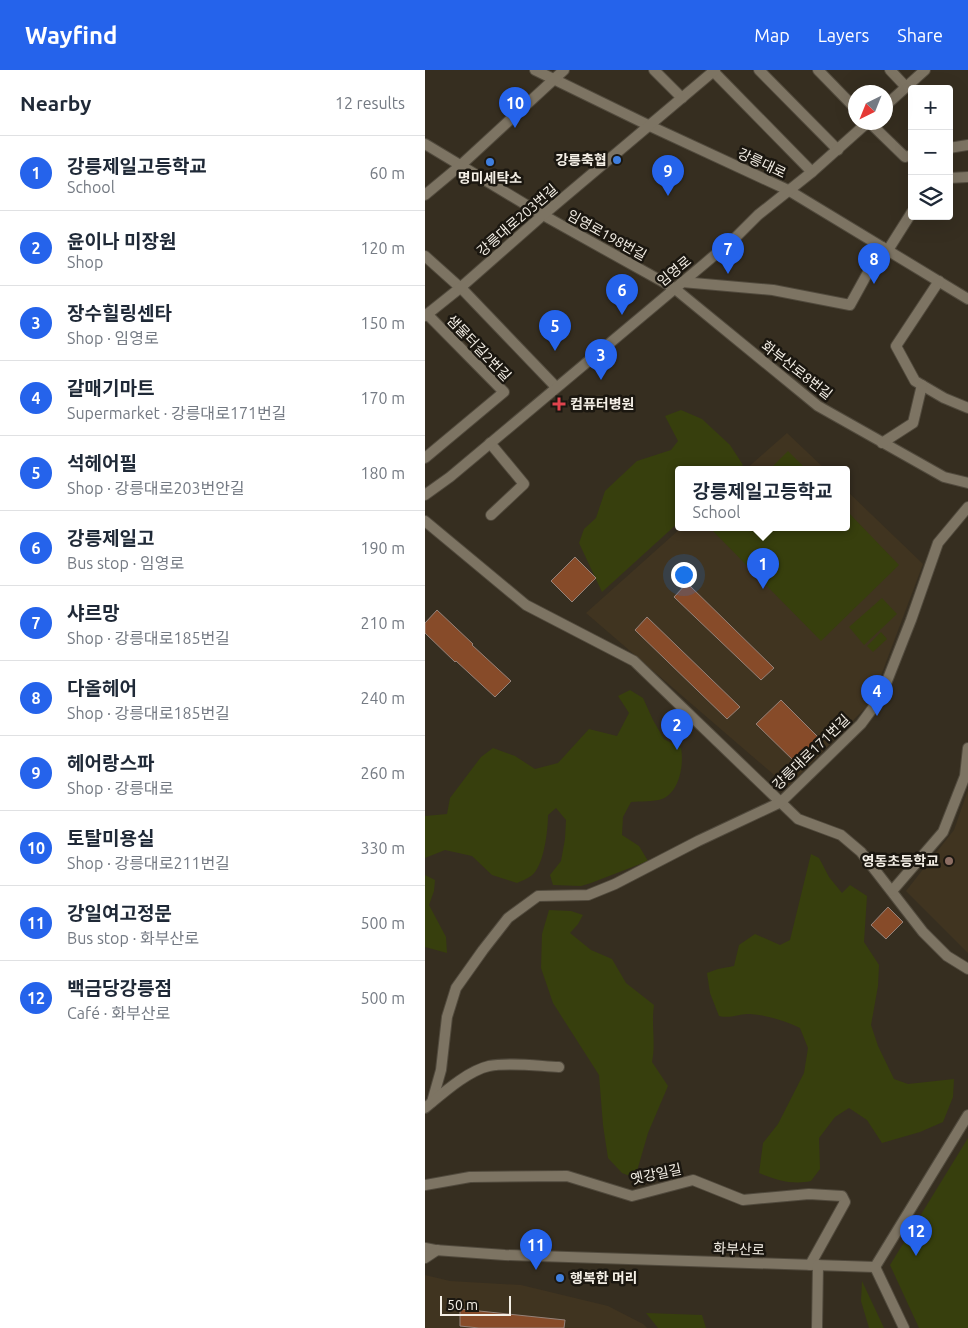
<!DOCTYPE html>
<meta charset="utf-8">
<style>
:root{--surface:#fff;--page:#f2f2f3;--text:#1f2937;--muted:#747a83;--line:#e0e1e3;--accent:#2563eb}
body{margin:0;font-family:Ubuntu,"Noto Sans KR",sans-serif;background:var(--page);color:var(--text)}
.controls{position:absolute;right:15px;top:15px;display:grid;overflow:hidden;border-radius:5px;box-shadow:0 5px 20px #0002}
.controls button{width:45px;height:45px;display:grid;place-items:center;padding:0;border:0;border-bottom:1px solid var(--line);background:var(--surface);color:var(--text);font:25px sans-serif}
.compass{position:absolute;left:423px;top:15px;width:45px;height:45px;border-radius:50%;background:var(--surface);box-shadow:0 5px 20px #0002;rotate:223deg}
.scale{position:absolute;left:15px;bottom:12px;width:71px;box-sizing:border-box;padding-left:5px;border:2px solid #f4efe6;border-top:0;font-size:14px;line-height:18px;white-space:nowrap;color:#f4efe6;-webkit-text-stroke:4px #1b1710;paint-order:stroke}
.you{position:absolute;left:258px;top:504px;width:18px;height:18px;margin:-12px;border:4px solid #fff;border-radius:50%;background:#1a73e8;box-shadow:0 0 0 8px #1a73e833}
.badge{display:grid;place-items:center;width:32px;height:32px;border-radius:50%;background:var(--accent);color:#fff;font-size:16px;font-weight:700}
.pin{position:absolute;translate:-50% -41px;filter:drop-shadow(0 1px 2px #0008)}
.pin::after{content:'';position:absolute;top:26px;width:18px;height:15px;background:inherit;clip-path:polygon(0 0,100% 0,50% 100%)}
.popup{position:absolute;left:250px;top:396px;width:175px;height:65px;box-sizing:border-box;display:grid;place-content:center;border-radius:5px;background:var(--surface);filter:drop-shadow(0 1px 4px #0005);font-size:16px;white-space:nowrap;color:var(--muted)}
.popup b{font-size:19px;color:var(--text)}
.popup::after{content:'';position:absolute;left:50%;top:100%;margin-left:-10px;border:10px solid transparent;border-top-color:var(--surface)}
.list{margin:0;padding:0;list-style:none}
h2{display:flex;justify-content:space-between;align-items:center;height:65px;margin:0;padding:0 20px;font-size:21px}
h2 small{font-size:16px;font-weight:400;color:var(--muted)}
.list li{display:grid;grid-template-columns:32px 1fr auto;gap:15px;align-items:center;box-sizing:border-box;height:75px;padding:0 20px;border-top:1px solid var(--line)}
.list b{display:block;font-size:19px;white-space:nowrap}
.list p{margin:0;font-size:16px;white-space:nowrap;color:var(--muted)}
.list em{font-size:16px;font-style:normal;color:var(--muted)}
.icon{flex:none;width:28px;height:28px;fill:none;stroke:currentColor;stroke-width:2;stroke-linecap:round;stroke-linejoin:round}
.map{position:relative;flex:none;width:543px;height:1258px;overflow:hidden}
header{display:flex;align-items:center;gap:30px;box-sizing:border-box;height:70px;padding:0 25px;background:var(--accent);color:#fff}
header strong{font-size:24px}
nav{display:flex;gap:28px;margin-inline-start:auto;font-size:18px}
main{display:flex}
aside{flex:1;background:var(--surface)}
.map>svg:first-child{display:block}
</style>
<header>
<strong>Wayfind</strong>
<nav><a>Map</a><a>Layers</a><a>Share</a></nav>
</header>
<main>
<aside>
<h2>Nearby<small>12 results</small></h2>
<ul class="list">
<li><span class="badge">1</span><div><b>강릉제일고등학교</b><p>School</p></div><em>60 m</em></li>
<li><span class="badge">2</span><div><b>윤이나 미장원</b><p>Shop</p></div><em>120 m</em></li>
<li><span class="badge">3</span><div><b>장수힐링센타</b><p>Shop · 임영로</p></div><em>150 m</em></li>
<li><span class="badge">4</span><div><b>갈매기마트</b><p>Supermarket · 강릉대로171번길</p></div><em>170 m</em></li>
<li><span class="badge">5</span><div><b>석헤어필</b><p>Shop · 강릉대로203번안길</p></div><em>180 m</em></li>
<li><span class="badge">6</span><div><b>강릉제일고</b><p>Bus stop · 임영로</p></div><em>190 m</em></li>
<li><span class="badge">7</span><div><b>샤르망</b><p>Shop · 강릉대로185번길</p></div><em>210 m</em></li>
<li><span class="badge">8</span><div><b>다올헤어</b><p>Shop · 강릉대로185번길</p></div><em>240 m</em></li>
<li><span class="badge">9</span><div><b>헤어랑스파</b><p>Shop · 강릉대로</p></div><em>260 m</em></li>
<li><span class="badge">10</span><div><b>토탈미용실</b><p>Shop · 강릉대로211번길</p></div><em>330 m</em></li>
<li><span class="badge">11</span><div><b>강일여고정문</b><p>Bus stop · 화부산로</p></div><em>500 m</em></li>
<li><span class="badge">12</span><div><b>백금당강릉점</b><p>Café · 화부산로</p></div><em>500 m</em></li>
</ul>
</aside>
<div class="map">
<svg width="543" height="1258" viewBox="0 0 543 1258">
<rect width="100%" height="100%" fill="#362e20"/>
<g fill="#403420">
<polygon points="362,363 401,400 320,400"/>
<polygon points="422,421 498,494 446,632 363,717 161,543 256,458 422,458"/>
<polygon points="543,720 543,883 481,821 529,760"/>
<polygon points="0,1205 25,1211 96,1215 183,1236 218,1254 222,1258 0,1258"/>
</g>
<g fill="#373f0d">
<polygon points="256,340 277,349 305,375 318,395 312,400 254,400 254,452 177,522 154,473 159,459 171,448 180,421 212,391 246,380 253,371 240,346"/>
<polygon points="363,381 382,400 344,400"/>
<polygon points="422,441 474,495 396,571 285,458 422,458"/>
<polygon points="457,528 472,544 439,575 424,557"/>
<polygon points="456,562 462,569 448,582 442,576"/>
<path d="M205 620 218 628 228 650 239 669 256 678C259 694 255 722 237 729 229 732 215 731 206 732L198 747 197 765 214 776 223 791 166 813 156 816 128 815 125 805 136 791 140 769 141 750 131 738 123 745C123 760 119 797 106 806 102 809 96 811 92 813L67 805 47 786 20 780 0 788V746L22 744 25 728 56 687 68 678 90 686 110 699 133 693 164 659 192 666 204 643 193 626Z"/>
<path d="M386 784 394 788 404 807 417 823 425 815 442 826 439 872 454 895 453 916 446 955 453 976 469 1009 483 1014 529 1009 528 1027 518 1052 495 1062 457 1073 442 1050 424 1038 410 1047 394 1068 395 1099 386 1111C367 1115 352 1110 334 1103L338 1073 353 1054 379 1003 383 978 375 958C360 951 342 945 325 944 314 943 307 949 294 946L285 923 282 903 293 899 309 896 314 875 330 864 355 875 365 870Z"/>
<polygon points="0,805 10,810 9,821 4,835 21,867 22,883 0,877"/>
<path d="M124 840 146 841 158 845 153 854 145 863 166 880 187 889 201 913 229 935C226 955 231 972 227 992L243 1016 223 1063 210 1108 197 1103 183 1088 178 1055 174 1005 128 933 116 898 117 864Z"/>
<polygon points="543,1068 543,1258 494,1258 465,1195"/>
<polygon points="437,1211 459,1258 444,1258 436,1231"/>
<polygon points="221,1243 277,1245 281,1258 233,1258"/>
</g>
<g fill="#874b29" stroke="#96837a">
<polygon points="150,487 171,508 147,532 126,511"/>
<polygon points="262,513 349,598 336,610 249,527"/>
<polygon points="12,540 48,574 47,575 86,611 70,627 31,591 30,592 0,563 0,553"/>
<polygon points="222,547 315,637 302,649 210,560"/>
<polygon points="356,630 395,669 372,694 331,654"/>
<polygon points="463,837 478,852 461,869 446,855"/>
<polygon points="35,1239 140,1250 139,1258 54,1258 35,1256"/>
</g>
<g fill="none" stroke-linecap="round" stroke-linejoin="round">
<g stroke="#514a3d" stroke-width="12">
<g id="minor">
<polyline points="110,0 225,56 363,120 543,229"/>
<polyline points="229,0 257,28"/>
<polyline points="287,0 387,102"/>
<polyline points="334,0 413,80"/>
<polyline points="393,0 430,38"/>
<polyline points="465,0 481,17"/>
<polyline points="460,36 500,0"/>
<polyline points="444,52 480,87 487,85"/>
<polyline points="0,74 118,145 249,218 393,336 519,407 543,413"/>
<polyline points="524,78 543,75"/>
<polyline points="524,108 543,107"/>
<polyline points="0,125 36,95 139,0"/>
<polyline points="463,180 487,142"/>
<polyline points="0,186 39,221 131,317"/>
<polyline points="514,211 471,276 490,311 519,328 543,338"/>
<polyline points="257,212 348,220 425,235 457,177"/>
<polyline points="0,246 35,218 118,145 290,0"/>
<polyline points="65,373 99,414 66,445"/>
<polyline points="457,373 488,353 497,315"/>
<polyline points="0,388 79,322 2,244"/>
<polyline points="0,425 25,407 278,195 311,167 333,145 387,102 443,52"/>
<polyline points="0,451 101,535 209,591 373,749 416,765 436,782 498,862 522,886 543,899"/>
<polyline points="467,821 518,762 540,706 543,678"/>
<polyline points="7,1032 16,1000 22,947 31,918 58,880 83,848 113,826 163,825 190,814 273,771 356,732 436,654 450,635 462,611 486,550 513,473 543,437"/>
<path d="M0 1038C17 1024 42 1001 64 996 84 992 113 996 134 997"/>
<polyline points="0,1115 45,1107 142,1106 207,1126 268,1110 318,1130 384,1124 417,1126 420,1132 385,1195"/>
<polyline points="0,1178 10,1180 80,1185 450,1197 543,1045"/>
<polyline points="0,1188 12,1180"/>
<polyline points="450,1197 479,1258"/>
<polyline points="392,1258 393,1195"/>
</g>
</g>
<use href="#minor" stroke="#7d7463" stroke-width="10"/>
</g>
<g fill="#3f7fe0" stroke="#1b1710" stroke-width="2">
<circle cx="192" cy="90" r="5"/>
<circle cx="65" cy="92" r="5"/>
<circle cx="135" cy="1208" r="5"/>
</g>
<path fill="#e0444e" stroke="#1b1710" stroke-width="2" d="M131.5 326.5h5v5h5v5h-5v5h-5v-5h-5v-5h5z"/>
<circle fill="#8d6e63" stroke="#1b1710" stroke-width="2" cx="524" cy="791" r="5"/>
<g text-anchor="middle" stroke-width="5" stroke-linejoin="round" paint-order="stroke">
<g font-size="14" font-weight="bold" fill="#f4efe6" stroke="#1b1710" text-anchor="end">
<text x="182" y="95">강릉축협</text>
<text x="65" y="113" text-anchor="middle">명미세탁소</text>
<text x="145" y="339" text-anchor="start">컴퓨터병원</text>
<text x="514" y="796">영동초등학교</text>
<text x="145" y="1213" text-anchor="start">행복한 머리</text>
</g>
<g font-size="14" fill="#f4efe6" stroke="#1b1710">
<text transform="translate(337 93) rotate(25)" y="5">강릉대로</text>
<text transform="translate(92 150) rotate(-41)" y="5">강릉대로203번길</text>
<text transform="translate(182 165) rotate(29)" y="5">임영로198번길</text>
<text transform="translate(249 201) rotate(-39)" y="5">임영로</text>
<text transform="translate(54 278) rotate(46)" y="5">샘물터길2번길</text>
<text transform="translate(372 300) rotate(38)" y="5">화부산로8번길</text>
<text transform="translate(386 682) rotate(-44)" y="5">강릉대로171번길</text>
<text transform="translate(231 1104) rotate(-12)" y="5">옛강일길</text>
<text transform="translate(314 1179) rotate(2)" y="5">화부산로</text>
</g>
</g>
</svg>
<div class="controls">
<button>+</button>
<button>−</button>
<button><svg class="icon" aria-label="layers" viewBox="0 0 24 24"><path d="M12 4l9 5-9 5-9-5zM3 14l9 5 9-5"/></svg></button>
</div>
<svg class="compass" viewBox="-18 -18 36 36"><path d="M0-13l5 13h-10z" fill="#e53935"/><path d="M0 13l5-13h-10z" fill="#747a83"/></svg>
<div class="scale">50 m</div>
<div class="you"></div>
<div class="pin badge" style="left:338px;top:519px">1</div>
<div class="popup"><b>강릉제일고등학교</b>School</div>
<div class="pin badge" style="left:252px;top:680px">2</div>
<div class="pin badge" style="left:176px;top:310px">3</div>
<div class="pin badge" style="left:452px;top:646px">4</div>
<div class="pin badge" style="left:130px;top:281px">5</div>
<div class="pin badge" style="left:197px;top:245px">6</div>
<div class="pin badge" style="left:303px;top:204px">7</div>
<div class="pin badge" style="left:449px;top:214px">8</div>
<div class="pin badge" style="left:243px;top:126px">9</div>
<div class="pin badge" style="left:90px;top:58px">10</div>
<div class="pin badge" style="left:111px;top:1200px">11</div>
<div class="pin badge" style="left:491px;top:1186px">12</div>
</div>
</main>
